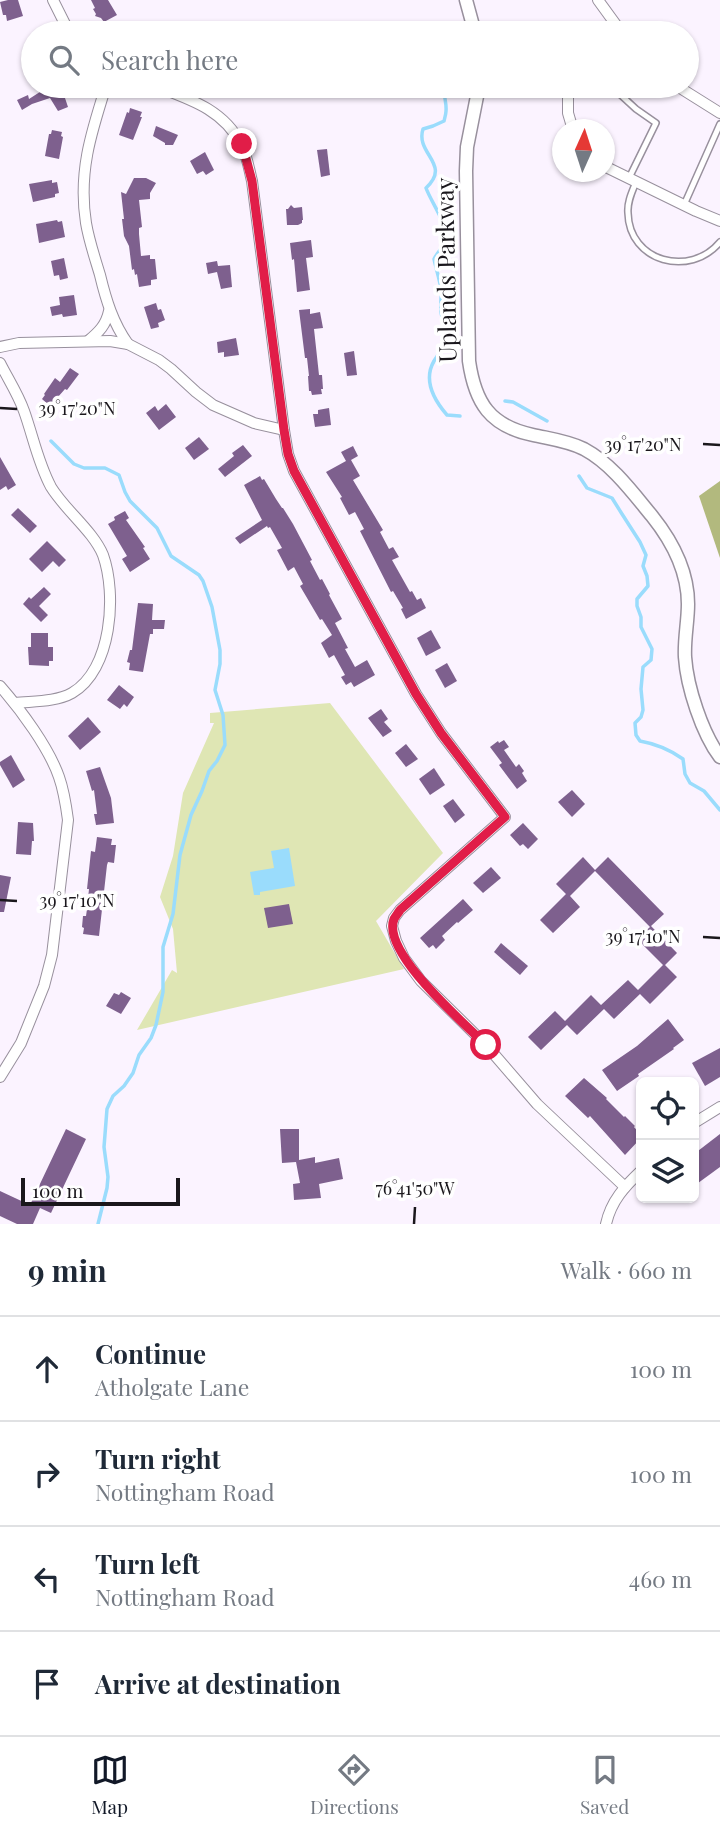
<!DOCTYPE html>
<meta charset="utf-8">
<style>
:root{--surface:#fff;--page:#f2f2f3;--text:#1f2937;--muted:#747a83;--line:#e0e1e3;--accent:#111827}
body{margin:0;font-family:"Playfair Display",serif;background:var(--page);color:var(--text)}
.controls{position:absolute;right:21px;bottom:21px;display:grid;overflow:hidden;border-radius:10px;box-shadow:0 2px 5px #0004}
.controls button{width:63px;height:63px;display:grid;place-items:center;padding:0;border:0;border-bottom:2px solid var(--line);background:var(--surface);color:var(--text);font:35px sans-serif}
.compass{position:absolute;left:552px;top:119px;width:63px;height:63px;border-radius:50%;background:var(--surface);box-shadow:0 2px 5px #0004;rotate:3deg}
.scale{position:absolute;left:21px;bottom:18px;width:159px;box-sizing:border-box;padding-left:7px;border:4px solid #1a171c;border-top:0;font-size:19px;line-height:24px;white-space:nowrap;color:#1a171c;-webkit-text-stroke:5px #fff;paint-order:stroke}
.stop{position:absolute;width:21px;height:21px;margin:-16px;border:5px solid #e11d48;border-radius:50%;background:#fff}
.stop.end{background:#e11d48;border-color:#fff;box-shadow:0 2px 7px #0008}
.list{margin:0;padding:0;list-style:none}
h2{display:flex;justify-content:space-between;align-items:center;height:91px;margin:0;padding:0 28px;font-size:30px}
h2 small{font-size:23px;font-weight:400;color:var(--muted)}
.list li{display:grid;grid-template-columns:46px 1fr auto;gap:21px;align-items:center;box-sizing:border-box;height:105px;padding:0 28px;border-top:2px solid var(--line)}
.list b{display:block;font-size:26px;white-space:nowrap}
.list p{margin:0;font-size:23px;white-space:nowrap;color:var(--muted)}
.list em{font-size:23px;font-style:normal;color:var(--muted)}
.icon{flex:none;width:38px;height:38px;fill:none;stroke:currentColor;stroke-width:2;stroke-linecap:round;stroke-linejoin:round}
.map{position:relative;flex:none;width:720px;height:1224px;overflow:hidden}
.search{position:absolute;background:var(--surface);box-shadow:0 2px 5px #0004;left:21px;right:21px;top:21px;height:77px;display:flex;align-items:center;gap:18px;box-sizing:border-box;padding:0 24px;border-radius:38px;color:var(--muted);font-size:26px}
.sheet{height:511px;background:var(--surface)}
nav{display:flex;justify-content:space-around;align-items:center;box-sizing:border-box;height:98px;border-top:2px solid var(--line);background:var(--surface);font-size:19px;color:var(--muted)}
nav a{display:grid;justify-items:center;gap:4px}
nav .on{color:var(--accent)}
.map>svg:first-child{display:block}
</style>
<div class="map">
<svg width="720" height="1224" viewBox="0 0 720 1224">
<rect width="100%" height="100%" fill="#fbf3ff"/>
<polygon fill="#dfe6b4" points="330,703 443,853 376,921 404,969 137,1030 172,970 177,973 173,929 160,897 173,856 183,793 214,723 210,723 210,713"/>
<polygon fill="#b2b97e" points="720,481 720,558 699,496"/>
<polygon fill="#9adcfc" points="289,848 295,886 260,892 260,895 254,895 250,872 274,868 271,851"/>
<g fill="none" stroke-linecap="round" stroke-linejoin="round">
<g stroke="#9adcfc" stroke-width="3.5">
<path d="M449 86C441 97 447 99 446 111 446 114 445 117 444 121L433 126 423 129C415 154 452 164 426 188 431 202 449 226 446 240 444 246 437 253 434 259 436 269 440 280 441 290 442 299 439 308 442 317 444 323 447 327 447 332 448 343 439 353 434 361 423 380 434 400 447 415L460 416"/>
<polyline points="505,401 513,402 547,421"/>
<polyline points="51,441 74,464 84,468 105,468 119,475 125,492 130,501 157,528 171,556 199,575 203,581 212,607 220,650 220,664 215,690 223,715 225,745 217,761 209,771 202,791 191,815 180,855 173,914 163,947 163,992 156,1025 151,1038 139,1055 133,1073 124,1086 113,1096 107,1109 104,1147 108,1177 107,1188 98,1224"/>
<path d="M579 476 587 488 612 498 622 514 640 542 646 555 643 566 647 576 648 586 637 599V606L641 617V627L652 649 651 660 643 667 641 689 643 710 641 717 635 723 636 735 640 741C657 744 669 749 683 759L685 774 690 783 704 791 720 810"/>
</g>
</g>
<g fill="#7e608e">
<polygon points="8,0 18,0 23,16 7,21 6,15 3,15 0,2"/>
<polygon points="91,0 108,0 117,15 104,22 101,18 95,16 96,14 93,9 95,8"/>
<polygon points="53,86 61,86 68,107 58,111 50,98 32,104 22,110 17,100 28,95 29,99 43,90"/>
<polygon points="130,108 142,112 140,117 142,117 133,140 119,135 127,112 129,113"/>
<polygon points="156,126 178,135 173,145 165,145 165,143 153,136"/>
<polygon points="52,130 62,132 61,136 63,137 59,159 45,156 49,134 51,134"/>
<polygon points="327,149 330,175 321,177 317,150"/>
<polygon points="205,152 214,170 206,175 203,171 197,174 190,161"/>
<polygon points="134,178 146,178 156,183 150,193 150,199 139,200 142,227 139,228 139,234 141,256 150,255 150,259 155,259 157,279 151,280 151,285 139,287 137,274 135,275 134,269 132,270 129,246 124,236 122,219 124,219 121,192 126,194"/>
<polygon points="52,180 52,183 57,182 59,193 55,194 55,197 33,202 29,184"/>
<polygon points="291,205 294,208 302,207 303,220 302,220 302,223 298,225 287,225 286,209 288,209"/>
<polygon points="57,220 58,222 62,221 65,237 39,243 36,224"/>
<polygon points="311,240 313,257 306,258 310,290 297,292 294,259 292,260 290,243"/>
<polygon points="64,258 68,278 60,280 59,275 54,276 51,261"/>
<polygon points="217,261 218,266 230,265 232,287 221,289 217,272 208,274 206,263"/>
<polygon points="74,295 77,315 63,317 62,314 52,316 50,307 60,305 59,297"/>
<polygon points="156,303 158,310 161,309 165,320 158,323 159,327 151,329 144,307"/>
<polygon points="310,309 310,314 320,312 323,328 314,329 319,375 322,375 323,389 321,389 322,394 312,395 311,391 309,391 308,376 309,376 307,358 305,358 299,310"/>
<polygon points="236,338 239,355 224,357 224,352 218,353 217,342"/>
<polygon points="354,351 357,375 347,376 344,353"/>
<polygon points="70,368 79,374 67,390 65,389 50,406 42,399 45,395 44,394 55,378 60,382"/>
<polygon points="166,404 176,417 159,430 146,413 155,406 158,411"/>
<polygon points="329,408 331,425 315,427 313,414 318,414 318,410"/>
<polygon points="199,437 209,449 194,460 185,448"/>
<polygon points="243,445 252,456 225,477 218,469 234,456 232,453"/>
<polygon points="353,446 358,456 351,460 360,476 353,480 383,530 380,532 389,549 393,547 399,557 392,560 410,592 412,591 417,600 421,598 426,608 406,619 401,609 403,608 393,591 391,592 360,531 364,529 355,512 349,515 340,498 342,497 326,472 346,461 341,452"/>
<polygon points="0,457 16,485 8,490 6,486 0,490"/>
<polygon points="260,476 262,480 264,479 276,499 282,508 283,508 293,524 312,560 310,561 320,580 322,579 330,594 329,595 342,619 335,623 348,648 345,649 355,667 367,660 375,675 354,687 351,682 346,685 341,677 345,675 334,655 329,658 321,643 332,635 322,619 320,620 300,586 303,584 294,567 288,571 277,550 282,548 270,527 268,528 267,526 240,544 235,538 262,520 244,485"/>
<polygon points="18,508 37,526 30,533 11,515"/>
<polygon points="125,511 129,518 126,520 145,547 143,548 150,559 130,572 122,559 127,556 108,524 115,520 114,517"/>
<polygon points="47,541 66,560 59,567 53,561 42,572 29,559"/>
<polygon points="44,587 51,594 39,606 48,615 41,622 23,604 29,597 31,599"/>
<polygon points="138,603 153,604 152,620 165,620 164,629 153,629 153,634 150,634 143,672 129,670 130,663 127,662 130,650 132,650"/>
<polygon points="431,630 441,648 426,656 417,638"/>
<polygon points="31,633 48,633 48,647 53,647 53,661 49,661 49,666 29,665 28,647 31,647"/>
<polygon points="447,663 457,681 445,688 435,670"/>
<polygon points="119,685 134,697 127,707 124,704 120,709 107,700"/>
<polygon points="381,709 388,719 384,722 392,731 383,737 368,718"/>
<polygon points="88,717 101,732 80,750 68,736"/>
<polygon points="504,740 509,747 504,750 516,767 519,764 524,771 522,773 527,781 517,789 499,765 502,763 490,747 498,741 499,743"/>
<polygon points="406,744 418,759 406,767 395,753"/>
<polygon points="11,755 25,780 13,788 0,765 0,762"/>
<polygon points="100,767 111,798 114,823 96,825 94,814 97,814 94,790 92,791 86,771"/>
<polygon points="434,768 445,785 430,795 419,779"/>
<polygon points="572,790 585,804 572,817 558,802"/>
<polygon points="453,799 465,815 455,823 443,806"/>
<polygon points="18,822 33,823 34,841 32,841 31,855 16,854"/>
<polygon points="523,823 538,839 528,849 523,844 520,846 510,835"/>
<polygon points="97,837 112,839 111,845 116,845 114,863 108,862 107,865 99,936 83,934 84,928 82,927 83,916 86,916 87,909 89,889 87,889 91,851 95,852"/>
<polygon points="583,857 595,870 608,857 664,914 651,926 677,953 665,965 677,977 650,1004 640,994 614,1019 604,1009 577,1035 567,1025 541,1050 528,1037 555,1011 565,1021 591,995 601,1005 628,980 638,990 663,965 637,939 650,927 595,871 570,896 580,907 553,933 540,920 566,894 556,884"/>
<polygon points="491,867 501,878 483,893 473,883"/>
<polygon points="0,875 11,877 4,912 0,912"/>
<polygon points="463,899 473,910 458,923 457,922 442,936 445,940 436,949 433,945 429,948 420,938"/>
<polygon points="289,904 293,924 268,928 264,908"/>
<polygon points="501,943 528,966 520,975 494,952"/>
<polygon points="121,992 131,998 121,1014 106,1006 114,993 119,995"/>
<polygon points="668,1019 684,1040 673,1048 674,1049 638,1074 639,1076 617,1091 602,1070 637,1046"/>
<polygon points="720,1048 720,1077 705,1086 692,1063"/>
<polygon points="584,1078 607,1098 606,1099 624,1117 625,1116 635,1126 634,1127 641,1135 641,1138 625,1155 590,1116 588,1118 565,1096"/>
<polygon points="66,1129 86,1139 51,1213 40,1208 33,1224 17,1224 0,1216 0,1191 30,1205"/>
<polygon points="280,1129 299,1129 299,1160 315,1157 315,1163 339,1158 343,1179 319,1184 321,1198 294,1200 293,1184 300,1183 296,1162 282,1163"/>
<polygon points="720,1134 720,1167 694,1186 694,1154"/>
</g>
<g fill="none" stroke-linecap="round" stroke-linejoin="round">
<g stroke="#98909d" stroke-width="8">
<g id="service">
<polyline points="611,86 636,109 656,123 629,178"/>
<path d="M636 182C632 192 627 202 628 213 629 262 690 278 720 242"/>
<polyline points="684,205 720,124"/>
</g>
</g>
<g stroke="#98909d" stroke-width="12">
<g id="minor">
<polyline points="53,0 67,28 71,33"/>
<polyline points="598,0 622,33"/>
<polyline points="605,33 615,25"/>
<path d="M106 86C91 133 78 173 86 223 89 241 95 258 100 275 106 300 113 323 128 344"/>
<path d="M155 86C189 99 223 109 241 144 247 155 249 169 252 181L284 430 288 454 294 471 416 694 441 733 505 817 400 910 394 918 392 926 396 941 404 958 421 981 486 1045 537 1104 625 1187"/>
<polyline points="568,86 568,113 573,130"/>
<polyline points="677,86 720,113"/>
<polyline points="604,166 696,211 720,221"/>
<path d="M88 341C99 332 106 325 109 311"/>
<polyline points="0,347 19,343 110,341 128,344 159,360 171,369 196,392 213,405 254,423 284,430"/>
<path d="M0 363C8 379 18 394 24 411 33 436 38 463 51 487 65 510 93 531 103 555 117 594 112 670 72 693 56 702 34 701 15 703"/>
<path d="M0 686C21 710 49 748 59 777 64 791 66 805 68 820L52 955 44 986 21 1043 0 1077"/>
<polyline points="694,1123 720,1107"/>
<path d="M606 1224C611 1201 625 1186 641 1171"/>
</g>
</g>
<g stroke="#98909d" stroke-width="15">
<g id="tertiary">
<polyline points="466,0 475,33"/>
<path d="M479 86 467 147 466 171 469 361C475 403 490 426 533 435 551 439 568 441 584 449 612 464 633 493 652 516 672 541 688 572 688 604 688 622 684 639 685 657 687 687 702 733 720 757"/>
</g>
</g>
<use href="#service" stroke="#fff" stroke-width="5"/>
<use href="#minor" stroke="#fff" stroke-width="10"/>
<use href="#tertiary" stroke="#fff" stroke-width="12"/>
</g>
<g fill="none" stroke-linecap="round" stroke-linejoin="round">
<path stroke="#e11d48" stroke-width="9" d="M242 144 252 181 284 430 288 454 294 471 416 694 441 733 505 817 400 910C399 912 395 917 394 919 381 952 464 1023 486 1045"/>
</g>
<path fill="none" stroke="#1a171c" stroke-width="2.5" d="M0 408 17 409M703 444 720 445M0 900 17 901M703 937 720 938M414 1224 415 1207"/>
<g text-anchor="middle" stroke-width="7" stroke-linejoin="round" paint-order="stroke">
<g font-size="24" fill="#1a171c" stroke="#fff">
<text transform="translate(447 270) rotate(-91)" y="8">Uplands Parkway</text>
</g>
</g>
<g font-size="18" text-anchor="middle" fill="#1a171c" stroke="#fff" stroke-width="7" stroke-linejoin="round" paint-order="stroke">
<text x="77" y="415">39°17'20"N</text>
<text x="643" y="451">39°17'20"N</text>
<text x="77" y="907">39°17'10"N</text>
<text x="643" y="943">39°17'10"N</text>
<text x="415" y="1195">76°41'50"W</text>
</g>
</svg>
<div class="controls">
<button><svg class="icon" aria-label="locate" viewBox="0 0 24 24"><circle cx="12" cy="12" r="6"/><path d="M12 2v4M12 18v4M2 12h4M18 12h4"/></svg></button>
<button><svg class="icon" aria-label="layers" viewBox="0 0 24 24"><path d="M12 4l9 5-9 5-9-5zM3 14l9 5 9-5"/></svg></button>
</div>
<svg class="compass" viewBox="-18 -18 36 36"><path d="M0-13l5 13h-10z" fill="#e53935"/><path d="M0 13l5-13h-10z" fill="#747a83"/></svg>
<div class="scale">100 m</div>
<div class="stop" style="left:486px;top:1045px"></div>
<div class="stop end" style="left:242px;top:144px"></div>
<div class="search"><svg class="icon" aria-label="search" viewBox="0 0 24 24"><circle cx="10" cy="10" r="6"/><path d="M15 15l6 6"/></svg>Search here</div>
</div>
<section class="sheet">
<h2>9 min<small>Walk · 660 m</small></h2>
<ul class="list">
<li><svg class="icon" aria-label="ahead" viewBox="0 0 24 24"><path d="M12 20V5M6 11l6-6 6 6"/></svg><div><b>Continue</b><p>Atholgate Lane</p></div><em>100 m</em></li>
<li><svg class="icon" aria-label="right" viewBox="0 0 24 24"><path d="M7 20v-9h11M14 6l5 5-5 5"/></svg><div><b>Turn right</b><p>Nottingham Road</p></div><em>100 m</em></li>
<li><svg class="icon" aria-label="left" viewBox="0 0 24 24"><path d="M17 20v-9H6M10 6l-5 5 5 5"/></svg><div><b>Turn left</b><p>Nottingham Road</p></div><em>460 m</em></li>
<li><svg class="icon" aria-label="arrive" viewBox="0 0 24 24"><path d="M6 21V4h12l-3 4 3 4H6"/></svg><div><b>Arrive at destination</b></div></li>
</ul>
</section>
<nav>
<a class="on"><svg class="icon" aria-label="map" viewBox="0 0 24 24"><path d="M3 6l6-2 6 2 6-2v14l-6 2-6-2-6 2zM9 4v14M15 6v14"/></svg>Map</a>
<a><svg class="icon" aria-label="directions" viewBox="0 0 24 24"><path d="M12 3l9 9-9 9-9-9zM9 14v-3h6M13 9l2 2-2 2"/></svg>Directions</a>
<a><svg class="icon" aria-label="saved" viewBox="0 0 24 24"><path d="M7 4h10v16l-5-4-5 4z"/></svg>Saved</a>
</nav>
